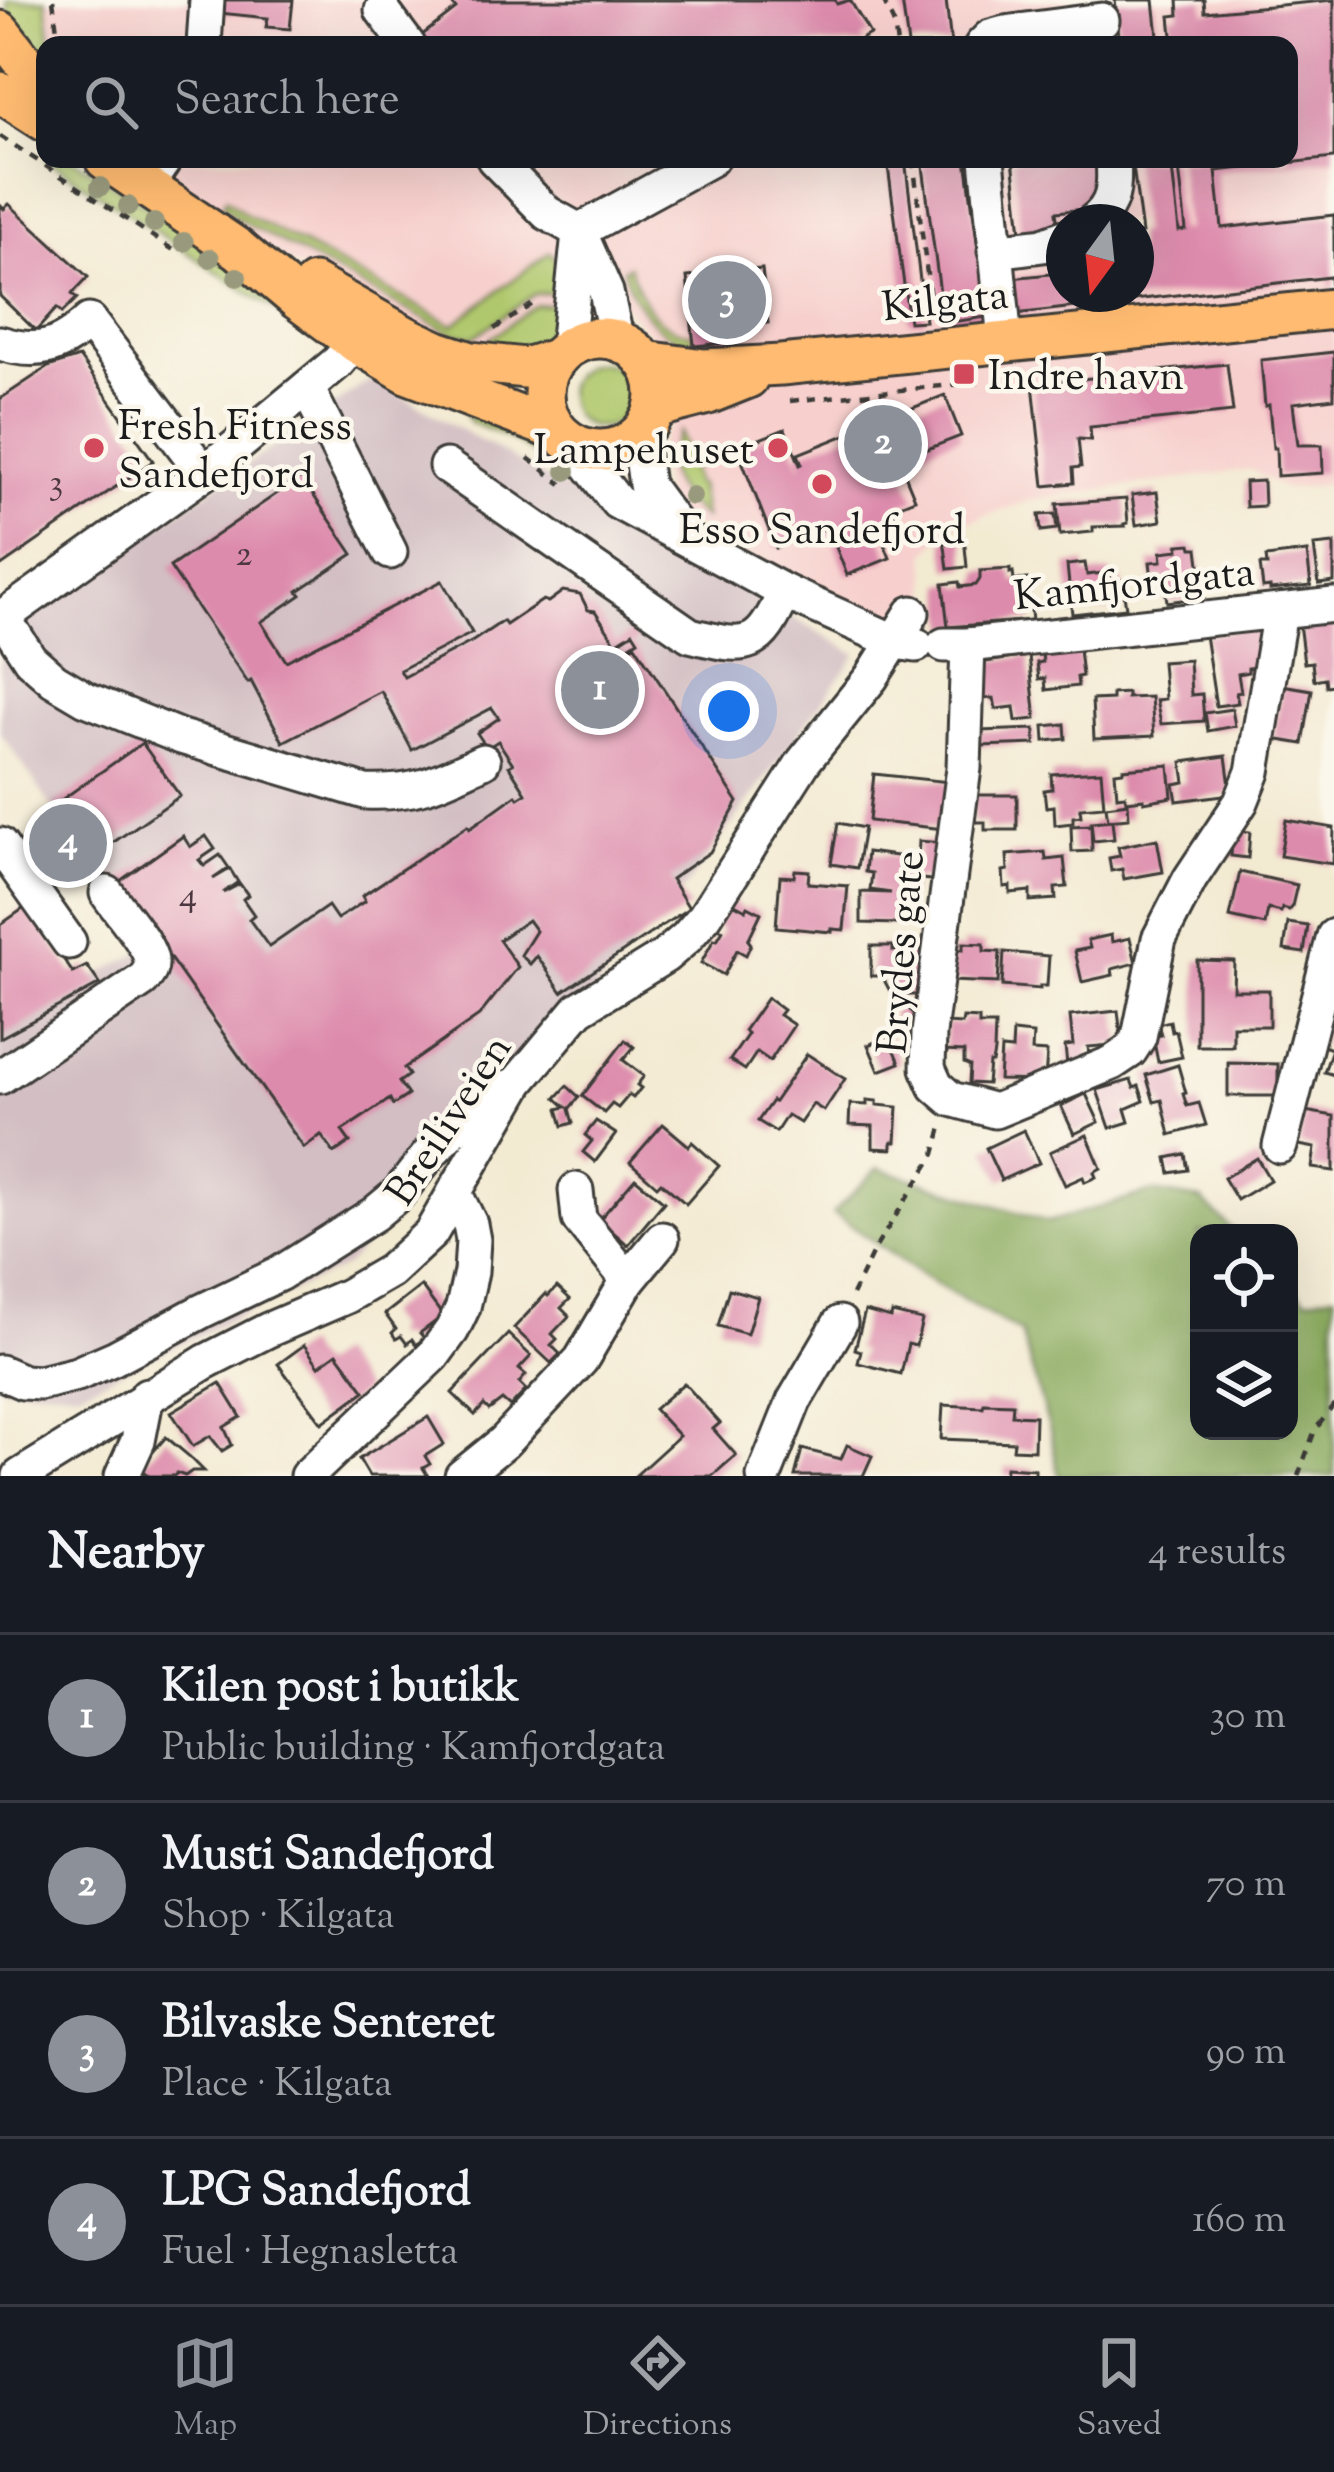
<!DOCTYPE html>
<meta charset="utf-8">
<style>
:root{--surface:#171b24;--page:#242831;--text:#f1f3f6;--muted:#9ea1a6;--line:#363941;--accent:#8c9099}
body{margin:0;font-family:"Sorts Mill Goudy",serif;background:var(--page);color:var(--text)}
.controls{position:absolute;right:36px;bottom:36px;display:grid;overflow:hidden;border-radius:24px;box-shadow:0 12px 48px #0002}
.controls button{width:108px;height:108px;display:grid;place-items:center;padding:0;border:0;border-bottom:3px solid var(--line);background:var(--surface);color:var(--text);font:60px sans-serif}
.compass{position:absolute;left:1046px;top:204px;width:108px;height:108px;border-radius:50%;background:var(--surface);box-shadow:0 12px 48px #0002;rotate:195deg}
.you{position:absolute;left:729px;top:711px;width:42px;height:42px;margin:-30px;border:9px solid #fff;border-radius:50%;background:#1a73e8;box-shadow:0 0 0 18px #1a73e833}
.badge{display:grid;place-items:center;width:78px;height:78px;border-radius:50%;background:var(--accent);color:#fff;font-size:39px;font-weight:700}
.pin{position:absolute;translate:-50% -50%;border:6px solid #fff;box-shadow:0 3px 12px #0006}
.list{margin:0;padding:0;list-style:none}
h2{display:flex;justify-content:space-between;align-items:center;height:156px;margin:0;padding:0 48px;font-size:51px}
h2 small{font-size:39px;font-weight:400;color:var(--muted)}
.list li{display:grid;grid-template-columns:78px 1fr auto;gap:36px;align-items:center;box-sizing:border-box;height:168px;padding:0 48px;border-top:3px solid var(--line)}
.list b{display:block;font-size:45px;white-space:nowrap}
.list p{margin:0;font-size:39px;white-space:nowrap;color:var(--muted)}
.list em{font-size:39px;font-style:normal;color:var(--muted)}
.icon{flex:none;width:66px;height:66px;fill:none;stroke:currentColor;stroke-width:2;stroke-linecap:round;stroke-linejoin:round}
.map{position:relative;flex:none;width:1334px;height:1476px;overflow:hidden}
.search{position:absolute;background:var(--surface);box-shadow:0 12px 48px #0002;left:36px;right:36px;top:36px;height:132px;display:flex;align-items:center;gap:30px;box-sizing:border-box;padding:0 42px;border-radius:24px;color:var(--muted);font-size:45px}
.sheet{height:828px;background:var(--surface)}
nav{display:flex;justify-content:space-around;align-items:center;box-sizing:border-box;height:168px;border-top:3px solid var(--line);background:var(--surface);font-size:33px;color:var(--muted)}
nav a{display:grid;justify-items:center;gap:6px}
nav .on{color:var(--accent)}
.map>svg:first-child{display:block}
</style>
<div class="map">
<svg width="1334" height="1476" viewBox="0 0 1334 1476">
<rect width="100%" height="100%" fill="#fbf7ec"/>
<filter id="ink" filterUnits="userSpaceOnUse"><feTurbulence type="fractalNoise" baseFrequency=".00833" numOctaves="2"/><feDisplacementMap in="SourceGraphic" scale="24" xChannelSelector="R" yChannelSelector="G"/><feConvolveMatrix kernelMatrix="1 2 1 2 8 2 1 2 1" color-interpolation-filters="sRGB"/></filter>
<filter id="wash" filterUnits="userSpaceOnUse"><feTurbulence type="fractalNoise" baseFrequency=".004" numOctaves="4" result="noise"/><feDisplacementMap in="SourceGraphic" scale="48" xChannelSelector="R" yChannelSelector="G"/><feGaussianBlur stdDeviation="2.7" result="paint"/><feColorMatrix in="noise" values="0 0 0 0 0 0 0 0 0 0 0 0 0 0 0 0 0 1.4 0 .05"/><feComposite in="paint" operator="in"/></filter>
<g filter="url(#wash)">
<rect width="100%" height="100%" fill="#f3ead2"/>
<path fill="#f7d0cd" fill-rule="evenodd" d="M19 0H1334V484L1284 489 1250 469 1032 500 948 528 926 554 930 616 896 634 712 537 680 516 665 500 656 449 670 427 666 352 622 303 564 317 555 343 537 358 443 344 233 233 148 159H1289V45H45ZM1064 222H1136V294H1064Z"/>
<polygon fill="#d2bec3" points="372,379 857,654 676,900 346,1266 80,1391 0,1387 0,1026 149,948 0,732 0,634"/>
<g fill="#b0c86d" stroke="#667244" stroke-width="3">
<polygon points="7,0 46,0 51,45 45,45 45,76 10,20"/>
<polygon points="46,159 73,159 199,240 307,328 305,330"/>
<polygon points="226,199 245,214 453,325 550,252 560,267 559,289 553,293 535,294 474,337 451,333 236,218 222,205"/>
<path d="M629 266C640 298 655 330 693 333L694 342C658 340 632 301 623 269Z"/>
<path d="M557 304C550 351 525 350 485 354L487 343 492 337 531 308 537 305Z"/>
<circle cx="599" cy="395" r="32"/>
<polygon points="466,414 518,426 578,474 596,500 528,450 505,436 470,422"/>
<path d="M680 432 695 484 699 485 704 518C672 492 657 472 680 432Z"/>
</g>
<polygon fill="#8cac60" stroke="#54643e" stroke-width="3" points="878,1168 1048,1222 1153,1192 1201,1200 1236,1233 1199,1233 1199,1431 1289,1431 1289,1283 1306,1299 1334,1294 1334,1476 1059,1476 1050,1431 1021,1333 927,1279 833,1213"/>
<g id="blocks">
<g fill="#dd8bac">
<polygon points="188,0 293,0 290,29 266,27 268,18 219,13 219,6 188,3"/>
<polygon points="449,0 835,0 837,4 850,0 870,34 861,39 865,45 422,45 417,39 456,9"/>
<polygon points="902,0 946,0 951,45 908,45"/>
<polygon points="1115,0 1154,0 1159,45 1120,45"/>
<polygon points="1178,0 1204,0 1205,12 1334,0 1334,158 1216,171 1222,228 1334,215 1334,287 1331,287 1330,277 1015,314 1011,278 1061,273 1059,259 1064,253 1064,294 1136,294 1136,234 1142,233 1132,159 1171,159 1179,231 1186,230 1178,159 1289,159 1289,45 1173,45 1170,16 1179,15"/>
<polygon points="887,159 905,159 925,321 909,322"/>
<polygon points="922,159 966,159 987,317 944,323"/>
<polygon points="1013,159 1095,159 1099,198 1092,199 1093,208 1056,212 1058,228 1021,232"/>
<polygon points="9,204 88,277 72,294 77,298 62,313 57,308 36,331 0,296 0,205 4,209"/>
<polygon points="762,269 768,323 733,327 734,342 694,346 687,277"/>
<polygon points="1334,352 1334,398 1293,403 1298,445 1322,445 1323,473 1277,476 1276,448 1273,448 1269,405 1265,406 1261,360"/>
<polygon points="79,357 153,461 0,567 0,399 48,367"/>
<polygon points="1227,364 1233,412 1090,427 1091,440 1078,439 1081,467 1073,468 1074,483 1044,486 1033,384"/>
<polygon points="945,395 961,436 899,460 915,499 892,508 901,530 882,538 890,558 847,575 828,527 776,548 737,448 785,429 800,465 802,464 798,454"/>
<polygon points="301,477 353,554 298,591 301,595 261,622 286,661 442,581 472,633 400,670 404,677 473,641 503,621 506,625 543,600 548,602 563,591 580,594 588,610 595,611 616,643 633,632 638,640 612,657 635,645 738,802 710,852 671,879 689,908 562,992 537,956 530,964 521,955 536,931 528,920 499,940 518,967 479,1016 404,1068 409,1075 399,1082 408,1095 393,1105 390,1099 342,1131 350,1142 334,1153 321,1135 304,1148 117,883 183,836 190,847 206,836 215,849 199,860 204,866 220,855 229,868 213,879 230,869 238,882 223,893 240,884 248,895 243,899 254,915 249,919 269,947 328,906 337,919 365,901 362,896 468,825 470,828 516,795 518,798 526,793 509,766 513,764 498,741 487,748 477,733 499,718 492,708 412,750 381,691 283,742 251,681 248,683 170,567"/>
<polygon points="1263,481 1264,506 1246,507 1245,482"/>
<polygon points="1157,492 1161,521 1136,525 1132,495"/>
<polygon points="1126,499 1128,523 1124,524 1125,526 1093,527 1093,532 1060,535 1057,504"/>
<polygon points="1055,514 1057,529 1041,531 1039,515"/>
<polygon points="964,537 967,567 948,569 944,539"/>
<polygon points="1191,544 1192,548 1198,548 1204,597 1167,602 1164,578 1152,579 1150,562 1162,561 1161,552 1179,550 1178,545"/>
<polygon points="1334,544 1334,582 1319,584 1314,546"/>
<polygon points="1307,552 1311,586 1270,590 1270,587 1263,588 1260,565 1267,565 1266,557"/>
<polygon points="1085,563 1087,575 1111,572 1112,581 1122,580 1126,608 1072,614 1067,565"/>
<polygon points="1010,569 1010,573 1013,572 1014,581 1027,579 1032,620 948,627 943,584 959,582 960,587 976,585 980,579 980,571"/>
<polygon points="1334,619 1334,685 1326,686 1325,678 1314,680 1312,662 1304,663 1299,623"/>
<polygon points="1259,627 1264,666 1248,668 1248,672 1238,674 1241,692 1236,693 1238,703 1216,706 1205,635"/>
<polygon points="1079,649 1082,676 1077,677 1078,686 1046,690 1045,678 1039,679 1037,663 1043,662 1042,654"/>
<polygon points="1029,656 1036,719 1016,721 1014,707 996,709 994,698 983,699 978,663"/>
<polygon points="1189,660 1191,695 1202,694 1204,721 1161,724 1156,700 1165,699 1162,662"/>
<polygon points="1282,685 1312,690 1303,744 1273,739"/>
<polygon points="1127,693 1127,698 1151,697 1154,736 1094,739 1092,700 1112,699 1112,694"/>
<polygon points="1232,709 1235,726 1208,731 1205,713"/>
<polygon points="1065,724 1066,739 1045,741 1044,726"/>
<polygon points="1035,729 1035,744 980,746 979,731"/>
<polygon points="142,743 180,796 91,858 54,805"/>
<polygon points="1226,756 1231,794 1177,801 1174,784 1185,782 1182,762"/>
<polygon points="1169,765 1172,797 1144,802 1144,799 1126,801 1125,795 1117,796 1115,772 1123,771 1123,769"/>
<polygon points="1101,771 1104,806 1080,808 1081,816 1073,817 1073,823 1055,825 1054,806 1046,807 1044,790 1052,789 1051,774"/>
<polygon points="874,774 950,782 945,829 869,821"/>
<polygon points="973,795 1017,795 1017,830 985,830 985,822 973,822"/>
<polygon points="1128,803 1129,818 1108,820 1106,806"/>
<polygon points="1112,820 1114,839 1093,841 1091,822"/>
<polygon points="1286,820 1334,828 1333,864 1280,856"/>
<polygon points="838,823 864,828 857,868 831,864"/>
<polygon points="1091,825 1092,851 1072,852 1071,826"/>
<polygon points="1233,830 1250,832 1248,858 1231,856"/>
<polygon points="1157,839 1163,872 1124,879 1122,869 1111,871 1109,858 1120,856 1118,847"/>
<polygon points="919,841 943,843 939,881 913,878 911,895 899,894 899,924 861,923 861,892 891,893 870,890 872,873 865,872 867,852 918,859"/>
<polygon points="1045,852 1046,860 1064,858 1067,887 1055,888 1056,899 1030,901 1030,891 1010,893 1010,886 1004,887 1003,871 1008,870 1007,855"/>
<polygon points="795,870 809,871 808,883 848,886 844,930 832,929 832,932 776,927 780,876 794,877"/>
<polygon points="1240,872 1297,885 1292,906 1289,910 1282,908 1281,912 1268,909 1265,925 1230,917"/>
<polygon points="729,901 746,910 748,906 761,913 748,940 751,944 746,955 737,950 724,975 701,963 714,939 717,940 723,930 716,927"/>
<polygon points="27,906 73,973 87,966 100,984 0,1038 0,925"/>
<polygon points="1288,923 1308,926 1304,953 1284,950"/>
<polygon points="1111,935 1112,942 1130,938 1136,963 1112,969 1113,975 1082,982 1075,951 1090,948 1088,940"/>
<polygon points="963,943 984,944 984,951 1000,952 998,983 951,981 952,949 963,950"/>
<polygon points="871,946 893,946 893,951 926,950 919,995 892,995 882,976 871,976"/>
<polygon points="1004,952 1049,956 1047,986 1040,986 1040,989 1002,986"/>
<polygon points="1197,960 1234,961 1233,990 1269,990 1269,1026 1233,1026 1233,1046 1197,1046"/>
<polygon points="767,998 783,1010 779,1015 794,1025 770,1061 757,1052 745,1070 730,1060 748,1034 744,1031"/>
<polygon points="906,1004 917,1020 902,1030 891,1014"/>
<polygon points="1118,1011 1122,1044 1088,1047 1090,1062 1067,1065 1065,1046 1073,1045 1070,1016"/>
<polygon points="1333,1012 1334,1012 1334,1075 1324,1072 1332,1049 1323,1046"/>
<polygon points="963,1018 979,1019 979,1025 995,1025 994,1052 992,1063 989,1063 987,1084 969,1083 970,1066 964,1063 964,1052 944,1051 946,1023 962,1024"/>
<polygon points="1170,1021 1172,1032 1176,1031 1182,1057 1158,1062 1153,1037 1161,1035 1158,1024"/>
<polygon points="1013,1032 1033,1034 1032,1051 1047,1052 1045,1081 999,1080 1001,1049 1012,1050"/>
<polygon points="889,1036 900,1063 879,1071 868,1045"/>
<polygon points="625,1040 634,1047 623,1060 644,1076 637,1085 641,1088 633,1098 629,1095 618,1108 612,1104 604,1113 582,1096"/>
<polygon points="807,1054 845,1079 824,1111 813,1104 800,1123 787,1115 776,1132 758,1121 772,1101 774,1102"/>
<polygon points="1228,1063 1278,1064 1278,1096 1228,1096"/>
<polygon points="1178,1065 1186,1093 1183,1094 1187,1106 1199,1103 1206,1125 1170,1135 1162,1100 1154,1102 1146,1075"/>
<polygon points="1131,1080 1134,1088 1139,1086 1144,1101 1125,1109 1129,1122 1110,1128 1097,1090"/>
<polygon points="567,1086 579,1097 569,1109 573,1123 563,1126 558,1109 566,1107 556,1098"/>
<polygon points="1086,1094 1099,1122 1074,1134 1061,1106"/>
<polygon points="867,1100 877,1101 877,1105 898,1107 896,1142 892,1142 892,1149 873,1148 873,1126 849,1125 850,1104 867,1105"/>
<polygon points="1305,1111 1334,1116 1334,1171 1312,1168 1315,1148 1299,1145"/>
<polygon points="596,1121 616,1134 595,1162 583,1152 592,1141 585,1135"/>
<polygon points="663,1124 689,1146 692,1142 719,1166 686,1204 661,1182 657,1186 630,1162"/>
<polygon points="1024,1130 1039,1163 1001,1180 986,1148"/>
<polygon points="1087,1135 1101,1168 1094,1172 1096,1177 1085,1182 1083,1177 1065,1185 1050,1152"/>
<polygon points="1185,1154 1188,1170 1170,1173 1167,1158"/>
<polygon points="1257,1158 1270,1180 1237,1200 1224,1178"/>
<polygon points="635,1178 664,1202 628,1245 599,1220"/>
<polygon points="421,1286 443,1316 420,1333 424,1338 416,1345 412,1339 407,1344 401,1336 396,1339 392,1333 396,1329 385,1314"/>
<polygon points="557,1287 570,1299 561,1308 569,1316 552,1334 557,1339 551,1345 560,1354 551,1363 514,1328 546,1294 548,1296"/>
<polygon points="729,1289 758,1297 747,1334 718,1326"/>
<polygon points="865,1311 891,1318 892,1313 922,1320 916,1346 908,1344 901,1374 858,1363 861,1351 855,1349"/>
<polygon points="508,1334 531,1356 519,1369 526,1375 519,1383 526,1390 510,1407 502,1400 489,1410 484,1405 475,1415 452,1393"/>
<polygon points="304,1345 319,1366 337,1353 365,1391 322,1423 278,1364"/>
<polygon points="220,1383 241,1417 224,1427 232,1445 222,1451 210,1436 193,1446 171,1412"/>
<polygon points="684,1383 720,1423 713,1429 736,1455 712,1476 635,1476 679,1436 654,1409"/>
<polygon points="984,1403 1013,1404 1012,1415 1035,1416 1034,1450 1013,1449 1014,1442 941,1439 943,1405 983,1407"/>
<polygon points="428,1417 444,1444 425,1456 430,1464 423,1468 428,1476 369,1476 359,1459"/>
<polygon points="166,1437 190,1457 204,1471 192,1471 185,1476 177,1473 174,1476 149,1476 139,1468"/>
<polygon points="847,1445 872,1456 863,1476 795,1476 802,1449 841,1459"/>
<polygon points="1006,1467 1035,1469 1035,1476 1005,1476"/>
</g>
</g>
</g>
<g filter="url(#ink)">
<use href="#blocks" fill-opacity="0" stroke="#3c3b37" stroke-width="3"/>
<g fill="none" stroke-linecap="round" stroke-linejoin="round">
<g stroke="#3c3b37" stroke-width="39">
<g id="minor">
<polyline points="382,10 408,45"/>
<polyline points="204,45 207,0"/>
<polyline points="982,45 990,37 1005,33 1102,20"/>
<polyline points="494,159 547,213 579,231 606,292 617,341"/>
<polyline points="987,159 1005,341"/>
<polyline points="146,186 165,159"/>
<path d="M1092 222C1115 206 1115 185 1113 159"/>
<polyline points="579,231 711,159"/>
<polyline points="995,251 1043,245 1064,237"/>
<path d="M0 343C38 355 60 348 89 321L204 473"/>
<polyline points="567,348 579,233"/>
<polyline points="307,388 390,552"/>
<polyline points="639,435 646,485 680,531"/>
<polyline points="572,443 617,502 785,592 896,642 916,645"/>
<path d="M446 466 690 635C750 650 759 649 785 592"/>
<path d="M3 617 30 659 54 680 86 699 181 737 365 792C418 794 436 783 483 761"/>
<polyline points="0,619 204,473 338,362 355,342"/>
<polyline points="944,645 968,645 1334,605"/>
<polyline points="968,645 964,768 929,1033 928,1068 936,1086 951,1099 995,1111 1112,1063 1130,1051 1139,1037 1159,939 1190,879 1241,802 1253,772 1280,611"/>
<polyline points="0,845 69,942"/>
<path d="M0 1077 143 980C148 973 152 970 151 961 150 945 117 908 107 893"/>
<polyline points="1280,1146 1334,936"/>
<polyline points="576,1190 579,1219 628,1280"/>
<polyline points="0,1372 23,1382 40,1383 77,1374 114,1358 202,1311 279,1274 374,1214 397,1195 431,1152 469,1113 511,1086"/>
<polyline points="20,1476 205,1362 268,1330 347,1296 390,1271 431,1233 518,1082 579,1009 665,956 686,938 705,916 804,761 871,678 912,613"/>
<polyline points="122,1476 138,1441 147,1395"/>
<polyline points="307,1476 433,1356 452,1330 463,1307 471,1272 473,1240 470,1224 455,1194"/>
<polyline points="462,1476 504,1442 581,1360 628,1280 662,1239"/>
<polyline points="764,1476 794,1401 840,1323"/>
</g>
</g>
<g stroke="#3c3b37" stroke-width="45">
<g id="major">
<polyline points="0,31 45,89"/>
<polyline points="0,92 45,121"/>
<polyline points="105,159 238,249 298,300 355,342 409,374 556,430"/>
<polyline points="314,284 405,336 437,351 471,362 525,368 555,359"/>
<circle cx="600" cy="394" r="56"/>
<polyline points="645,361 704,369 781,365 1334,309"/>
<polyline points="654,408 708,394 748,378"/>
</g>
</g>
<g stroke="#3c3b37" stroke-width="4.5" stroke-dasharray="9 9" stroke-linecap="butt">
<polyline points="53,0 59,45"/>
<polyline points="883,0 894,24 897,45"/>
<polyline points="0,136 178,253"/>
<polyline points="913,159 932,315"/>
<polyline points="494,329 539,300"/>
<polyline points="790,401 982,382"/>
<polyline points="528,458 562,484"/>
<polyline points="852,1295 874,1250 935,1154 942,1127"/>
<polyline points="1298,1476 1315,1430 1334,1405"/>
</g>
<use href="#minor" stroke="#fff" stroke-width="33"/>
<use href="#major" stroke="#ffbb71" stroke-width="39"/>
</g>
<g fill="#999a7d">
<circle cx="100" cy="187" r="10"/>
<circle cx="128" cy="206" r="10"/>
<circle cx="154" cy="223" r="10"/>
<circle cx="184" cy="242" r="10"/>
<circle cx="210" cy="258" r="10"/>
<circle cx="237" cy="277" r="10"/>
<circle cx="566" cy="471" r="10"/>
<circle cx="692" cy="496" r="10"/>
</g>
</g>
<g fill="#d1495b" stroke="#fbf7ec" stroke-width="4.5">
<rect x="952" y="362" width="24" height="24" rx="6"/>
<circle cx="94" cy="448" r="12"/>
<circle cx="778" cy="448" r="12"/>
<circle cx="822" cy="484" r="12"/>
</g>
<g text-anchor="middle" stroke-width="9" stroke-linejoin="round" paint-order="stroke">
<g font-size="36" fill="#4c3840">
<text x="56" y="494">3</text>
<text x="244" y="565">2</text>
<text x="188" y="906">4</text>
</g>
<g font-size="42" fill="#1c1c1c" stroke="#fbf7ec">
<text transform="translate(945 299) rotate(-6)" y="15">Kilgata</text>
<text transform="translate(1134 582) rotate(-6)" y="15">Kamfjordgata</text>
<text transform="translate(899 952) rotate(-85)" y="15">Brydes gate</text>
<text transform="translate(447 1119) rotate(-57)" y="15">Breiliveien</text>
</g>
<g font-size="42" fill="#1c1c1c" stroke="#fbf7ec" text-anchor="start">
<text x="988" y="389">Indre havn</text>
<text x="118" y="439">Fresh Fitness<tspan x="118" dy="48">Sandefjord</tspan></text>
<text x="754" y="463" text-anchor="end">Lampehuset</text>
<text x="822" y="543" text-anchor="middle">Esso Sandefjord</text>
</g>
</g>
</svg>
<div class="controls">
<button><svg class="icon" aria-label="locate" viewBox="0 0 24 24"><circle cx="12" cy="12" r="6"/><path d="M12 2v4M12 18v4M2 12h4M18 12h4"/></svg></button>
<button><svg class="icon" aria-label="layers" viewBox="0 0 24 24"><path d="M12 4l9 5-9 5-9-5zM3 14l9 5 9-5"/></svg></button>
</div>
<svg class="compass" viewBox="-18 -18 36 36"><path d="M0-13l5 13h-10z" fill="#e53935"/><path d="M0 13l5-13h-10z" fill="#9ea1a6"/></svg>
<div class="you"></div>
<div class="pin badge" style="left:600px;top:690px">1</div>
<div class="pin badge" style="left:883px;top:444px">2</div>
<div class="pin badge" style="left:727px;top:300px">3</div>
<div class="pin badge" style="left:68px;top:843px">4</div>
<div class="search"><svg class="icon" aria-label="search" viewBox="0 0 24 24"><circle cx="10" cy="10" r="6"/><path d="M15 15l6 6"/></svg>Search here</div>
</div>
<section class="sheet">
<h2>Nearby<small>4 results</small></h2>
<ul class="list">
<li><span class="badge">1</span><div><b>Kilen post i butikk</b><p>Public building · Kamfjordgata</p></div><em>30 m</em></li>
<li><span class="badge">2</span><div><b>Musti Sandefjord</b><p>Shop · Kilgata</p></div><em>70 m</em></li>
<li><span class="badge">3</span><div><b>Bilvaske Senteret</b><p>Place · Kilgata</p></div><em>90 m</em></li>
<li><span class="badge">4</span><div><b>LPG Sandefjord</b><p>Fuel · Hegnasletta</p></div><em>160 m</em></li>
</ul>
</section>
<nav>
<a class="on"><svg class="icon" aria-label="map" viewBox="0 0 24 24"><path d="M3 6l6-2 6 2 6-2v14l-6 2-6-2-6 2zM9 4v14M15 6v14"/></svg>Map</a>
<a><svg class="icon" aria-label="directions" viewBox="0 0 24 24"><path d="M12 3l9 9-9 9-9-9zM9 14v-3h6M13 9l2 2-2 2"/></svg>Directions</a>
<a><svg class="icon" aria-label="saved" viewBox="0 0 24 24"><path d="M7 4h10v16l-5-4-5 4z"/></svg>Saved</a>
</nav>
